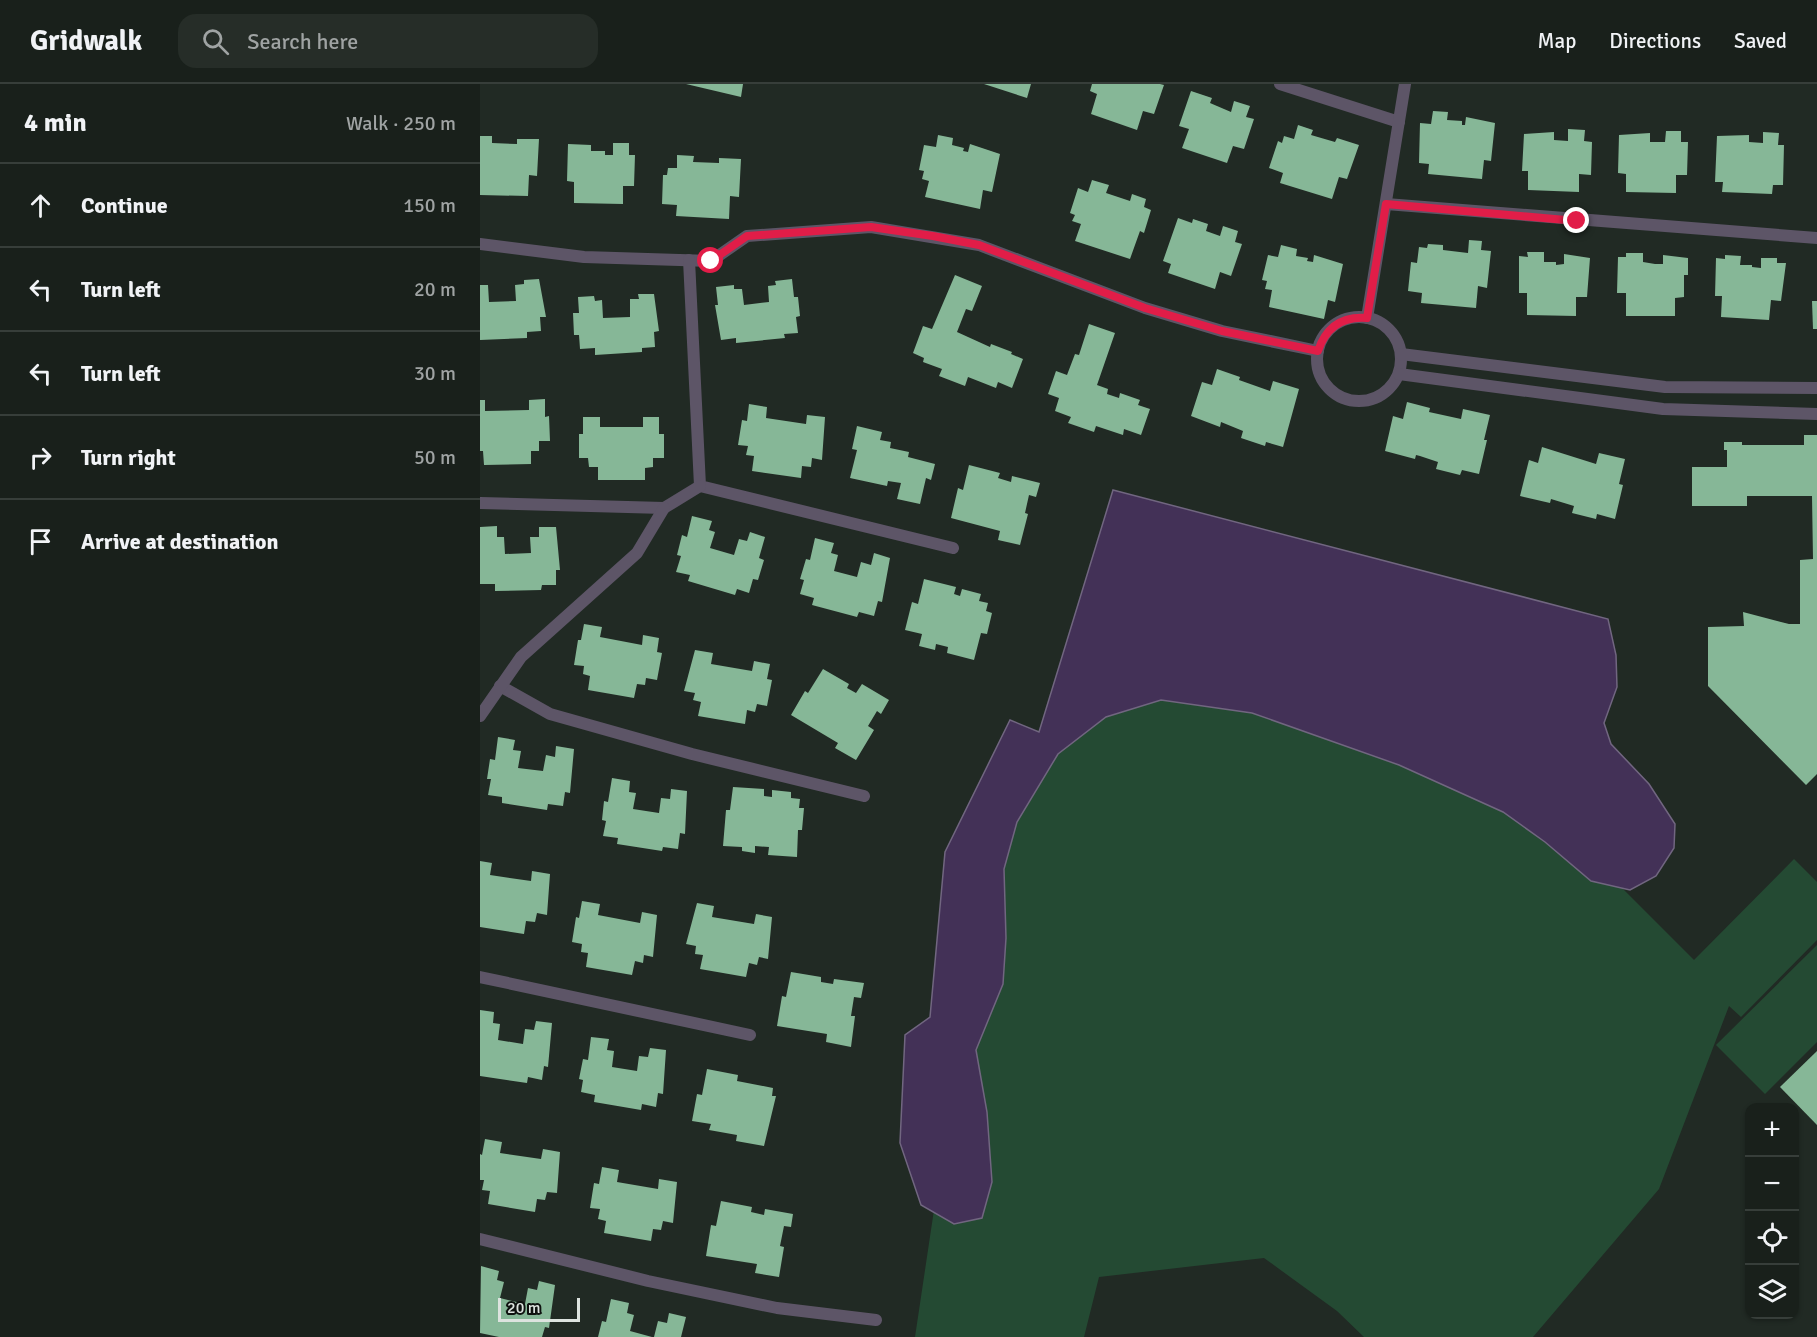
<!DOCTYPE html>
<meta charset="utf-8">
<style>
:root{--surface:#19201b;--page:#262d28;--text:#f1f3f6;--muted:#9fa3a3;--line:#373e3a}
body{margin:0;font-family:Signika,sans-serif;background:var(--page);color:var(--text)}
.controls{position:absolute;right:18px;bottom:18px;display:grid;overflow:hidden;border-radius:12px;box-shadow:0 2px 4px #0004}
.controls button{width:54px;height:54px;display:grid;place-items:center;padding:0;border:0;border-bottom:2px solid var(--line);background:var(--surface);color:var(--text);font:30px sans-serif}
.scale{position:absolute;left:18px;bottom:15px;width:82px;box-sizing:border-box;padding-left:6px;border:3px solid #dde3df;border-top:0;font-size:16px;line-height:21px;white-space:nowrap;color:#dde3df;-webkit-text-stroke:4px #0e120f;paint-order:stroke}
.stop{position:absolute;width:18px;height:18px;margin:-14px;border:4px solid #e11d48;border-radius:50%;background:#fff}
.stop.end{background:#e11d48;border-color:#fff;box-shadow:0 2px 6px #0008}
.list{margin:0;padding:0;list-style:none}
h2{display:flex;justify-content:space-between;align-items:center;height:78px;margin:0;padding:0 24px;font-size:26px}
h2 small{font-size:20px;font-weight:400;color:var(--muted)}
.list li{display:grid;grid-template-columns:39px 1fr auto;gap:18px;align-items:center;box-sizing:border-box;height:84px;padding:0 24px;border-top:2px solid var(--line)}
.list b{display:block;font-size:22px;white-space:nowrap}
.list em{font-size:20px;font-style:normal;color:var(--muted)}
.icon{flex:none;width:33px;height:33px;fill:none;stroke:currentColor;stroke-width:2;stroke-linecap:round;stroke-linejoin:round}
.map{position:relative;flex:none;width:1337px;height:1253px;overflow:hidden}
header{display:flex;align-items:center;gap:36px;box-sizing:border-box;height:84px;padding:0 30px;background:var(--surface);border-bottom:2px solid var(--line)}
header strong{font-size:28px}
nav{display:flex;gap:33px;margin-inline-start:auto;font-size:21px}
.search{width:420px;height:54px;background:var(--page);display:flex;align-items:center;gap:15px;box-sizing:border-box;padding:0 21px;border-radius:18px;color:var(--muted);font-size:22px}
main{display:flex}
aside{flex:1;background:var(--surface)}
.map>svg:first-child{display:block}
</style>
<header>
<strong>Gridwalk</strong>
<div class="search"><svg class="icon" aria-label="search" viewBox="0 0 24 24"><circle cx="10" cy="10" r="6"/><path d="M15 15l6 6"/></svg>Search here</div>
<nav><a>Map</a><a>Directions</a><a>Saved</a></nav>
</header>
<main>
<aside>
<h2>4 min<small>Walk · 250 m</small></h2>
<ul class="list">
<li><svg class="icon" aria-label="ahead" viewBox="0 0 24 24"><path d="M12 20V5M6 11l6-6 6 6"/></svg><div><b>Continue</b></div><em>150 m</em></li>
<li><svg class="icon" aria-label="left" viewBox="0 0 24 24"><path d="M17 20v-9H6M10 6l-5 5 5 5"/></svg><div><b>Turn left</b></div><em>20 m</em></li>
<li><svg class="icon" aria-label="left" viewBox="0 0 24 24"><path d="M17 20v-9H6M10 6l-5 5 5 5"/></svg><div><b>Turn left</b></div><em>30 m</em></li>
<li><svg class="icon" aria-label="right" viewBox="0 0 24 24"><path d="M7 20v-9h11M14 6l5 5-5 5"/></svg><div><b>Turn right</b></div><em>50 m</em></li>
<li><svg class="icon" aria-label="arrive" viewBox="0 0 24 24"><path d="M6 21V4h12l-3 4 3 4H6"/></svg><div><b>Arrive at destination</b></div></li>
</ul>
</aside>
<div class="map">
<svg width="1337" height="1253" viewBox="0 0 1337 1253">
<rect width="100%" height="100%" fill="#212a24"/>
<g fill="#244a33">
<polygon points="726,607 942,673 1097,759 1214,876 1314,775 1337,798 1337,856 1261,933 1249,922 1179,1105 1053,1253 884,1253 857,1227 784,1174 619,1193 604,1253 435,1253 502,805 550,689 647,613"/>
<polygon points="1337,861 1337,958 1285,1010 1236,961"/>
</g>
<polygon fill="#433157" stroke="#716680" stroke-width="1.5" points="633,406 1128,535 1136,571 1137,603 1124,639 1131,660 1169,700 1195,740 1194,764 1176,792 1150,806 1111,797 1065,758 1023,728 919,681 772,629 681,616 626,633 578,670 537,738 524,785 526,854 523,900 496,966 507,1028 512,1098 502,1134 474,1140 441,1121 420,1059 425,951 450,933 465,768 530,636 559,648"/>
<g fill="#86b797">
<polygon points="206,0 263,0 261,13"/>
<polygon points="504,0 551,0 547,14"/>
<polygon points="612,0 680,0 684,1 674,30 663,27 657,46 611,30 617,10 610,7"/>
<polygon points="711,7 732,14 730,19 751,28 754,17 770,22 766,33 774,35 764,65 753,62 747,79 702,64 709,45 699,42"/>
<polygon points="953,27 968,28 967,36 982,37 982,41 985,41 986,33 1015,39 1011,77 1004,76 1002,95 948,90 949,80 939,79 940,39 951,40"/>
<polygon points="818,41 833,46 831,51 855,58 857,54 879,61 867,95 859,93 852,115 800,99 803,89 789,84 798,57 802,59 804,52 814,55"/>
<polygon points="1088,45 1105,46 1104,57 1112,58 1111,91 1099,90 1099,108 1048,106 1048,87 1042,87 1044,50 1074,48 1074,56 1088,57"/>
<polygon points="1186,47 1201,47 1201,58 1208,58 1207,91 1196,91 1196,109 1146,108 1146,90 1138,89 1139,51 1170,49 1170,58 1185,58"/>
<polygon points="1283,48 1299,49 1298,61 1304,61 1303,101 1293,101 1292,110 1242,108 1243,98 1235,98 1237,52 1269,51 1269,58 1283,59"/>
<polygon points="458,51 473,54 472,61 484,64 483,67 488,68 490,60 520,70 512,108 503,106 500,125 445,113 449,97 442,95 444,87 439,86 444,61 456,63"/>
<polygon points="0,52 12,52 12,59 37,60 37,55 59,55 57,92 49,91 48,112 0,111"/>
<polygon points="133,59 149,59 149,71 155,71 154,102 143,102 143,120 94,119 94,98 87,97 88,60 111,61 111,67 125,67 125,71 133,71"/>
<polygon points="197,71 214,72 213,78 239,79 239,74 261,75 259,113 250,112 249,135 196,132 197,121 182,120 183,91 187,91 188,84 197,84"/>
<polygon points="612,96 629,101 626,109 650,117 652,110 666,115 664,123 671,126 664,149 660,147 650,175 595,157 601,140 592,137 595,131 590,129 598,104 608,108"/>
<polygon points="698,134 712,139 713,135 728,140 726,147 740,152 743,142 758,147 755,158 762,160 751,192 740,188 735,205 688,189 691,180 683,177"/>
<polygon points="989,156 1002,157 1001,166 1011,167 1007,204 998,202 996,224 941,219 942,209 928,207 931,178 937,179 939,163 947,164 948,160 963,161 963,166 988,169"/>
<polygon points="801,161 817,165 816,172 828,174 827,177 833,178 834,171 863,180 855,218 848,216 844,235 789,223 792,206 785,205 787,197 782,196 788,171 798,173"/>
<polygon points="1047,168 1064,168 1064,178 1076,178 1076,181 1084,180 1084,170 1110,174 1107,213 1096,213 1096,232 1047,231 1047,209 1039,209 1039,172 1048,173"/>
<polygon points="1146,169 1163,169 1163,178 1175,180 1183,180 1183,171 1208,174 1208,191 1204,191 1204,213 1195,214 1195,232 1146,232 1146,209 1137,209 1138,173 1146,173"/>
<polygon points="1245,171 1261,172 1260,181 1272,181 1272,183 1281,184 1281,174 1297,174 1297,179 1306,179 1301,217 1291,216 1289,236 1241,233 1242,212 1235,212 1236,174 1245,175"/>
<polygon points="475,191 502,202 492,227 486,225 477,248 510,263 511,260 532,268 531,270 543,275 532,304 518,298 516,304 488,293 485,302 459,292 462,285 443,278 444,274 433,269 443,242 452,245"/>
<polygon points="59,195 66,233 60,233 61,247 47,248 47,254 0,256 0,201 8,201 9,218 36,217 35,201 44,200 44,196"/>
<polygon points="312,195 314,213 318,213 320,232 316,233 318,249 304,250 305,254 256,259 256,254 241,256 235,221 238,221 236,203 254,201 254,205 262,205 264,221 289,218 288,202 296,201 295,197"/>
<polygon points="158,210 174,210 179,247 174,248 175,263 162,264 162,268 115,271 115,264 100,265 99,251 94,251 93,229 99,229 98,213 114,212 115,217 122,216 123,234 150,233 150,215 159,215"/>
<polygon points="1332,217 1337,217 1337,245 1333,245"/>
<polygon points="609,240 635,249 617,301 628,305 627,310 639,314 640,309 660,316 658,321 670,325 661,351 644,345 643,351 616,342 614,348 588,339 591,333 575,327 579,314 568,310 576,287 587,291 595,270 599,271"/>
<polygon points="737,285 760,293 759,296 790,307 793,297 819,305 803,363 786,358 785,362 761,354 763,347 741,338 740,343 711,332 722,298 732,301"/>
<polygon points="65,315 65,333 69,332 70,357 59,357 59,367 51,367 51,380 4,381 3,367 0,367 0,316 5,316 5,327 49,326 49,316"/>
<polygon points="927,318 950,324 949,328 981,335 983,325 1010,331 1004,356 1007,356 999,390 982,386 980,391 956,385 958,378 940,372 936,371 935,375 905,367 913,332 923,335"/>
<polygon points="269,320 287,323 286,334 326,340 327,331 345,333 342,376 332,374 331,383 322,382 321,394 272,387 274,372 266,371 268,362 258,361 262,336 267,337"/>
<polygon points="103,333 120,333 120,343 163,343 163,333 179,333 179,350 184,350 184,374 173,374 173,383 165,384 165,396 118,396 118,383 109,383 108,374 99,374 99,350 103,350"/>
<polygon points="377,342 402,348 400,356 411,358 410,364 429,368 428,373 455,380 451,396 446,394 440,420 417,415 421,399 408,397 407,402 370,394 377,366 372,365"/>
<polygon points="1324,351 1337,351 1337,690 1326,701 1228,602 1228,543 1264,542 1263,528 1309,540 1320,540 1320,476 1333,475 1332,412 1267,412 1267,422 1212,422 1212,383 1247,383 1247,366 1244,366 1244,358 1262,358 1262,361 1324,361"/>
<polygon points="1062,363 1116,380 1119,369 1145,375 1139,400 1143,401 1135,435 1117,430 1116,435 1092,429 1094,422 1071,415 1070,419 1040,412 1049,376 1058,379"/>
<polygon points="489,381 520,389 518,394 531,398 532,392 560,399 556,413 549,411 545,429 548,430 540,461 518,456 520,447 471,434 478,404 483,406"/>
<polygon points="212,432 232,437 229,446 235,448 230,464 254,471 259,455 267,457 270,448 285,453 279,474 284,476 278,496 273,495 269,509 257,505 255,511 208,497 210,491 196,488 201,472 197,471 202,451 207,453"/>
<polygon points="17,442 17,453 24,453 25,470 51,469 50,453 59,453 59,443 76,443 80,486 76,486 76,501 62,501 61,506 15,507 15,500 0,500 0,443"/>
<polygon points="335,454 354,459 351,469 358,471 354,487 377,493 381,478 391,481 394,469 410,474 402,518 398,517 394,532 379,528 377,533 332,521 334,514 320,510 324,496 320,495 326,475 330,476"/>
<polygon points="444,495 476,503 474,510 480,512 482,505 501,510 499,517 508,519 506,527 512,529 507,550 501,549 494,576 467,569 468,563 456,560 455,566 439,562 442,550 425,546 432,518 438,520"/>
<polygon points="104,540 122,543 120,553 162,561 163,551 179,554 177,568 182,569 177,596 166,594 165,601 157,600 154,614 108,606 110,592 103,590 104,582 94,581 98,556 101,556"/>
<polygon points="215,566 233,569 231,580 272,587 274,577 290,580 287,595 292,596 287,622 277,620 275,628 267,626 265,640 218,632 221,618 213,616 215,609 204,607"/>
<polygon points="343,585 369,600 367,604 376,609 382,600 409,616 401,630 397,627 388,642 394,646 376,676 355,664 358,659 311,631 325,607 328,609"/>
<polygon points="18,653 35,656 33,666 41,667 38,684 63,687 66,671 75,673 76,662 94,665 90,709 85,708 83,722 68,720 67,726 22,719 22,713 8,711 11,695 7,695 10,675 15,676"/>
<polygon points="132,694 150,697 149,708 156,709 153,725 179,729 181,714 190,715 191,705 207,707 205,750 200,749 198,765 183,763 182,767 137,760 138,754 123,752 126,737 122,736 124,717 128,718"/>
<polygon points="253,703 284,705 284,712 292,713 292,706 311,708 311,714 320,715 319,724 324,724 322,746 318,746 317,773 288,771 289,763 275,762 275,769 262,767 262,763 243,762 246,726 250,726"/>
<polygon points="0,777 12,779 10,791 51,797 52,787 70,790 67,831 57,829 55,838 46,837 44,850 0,843"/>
<polygon points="102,817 120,820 118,831 160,839 162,828 177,831 173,873 164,871 163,879 155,877 152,891 106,883 108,869 101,868 102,860 92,858 96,833 99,834"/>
<polygon points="217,819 234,822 232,833 274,840 276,830 292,833 288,875 279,873 277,881 269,879 266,893 220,885 223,871 215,870 216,862 206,860"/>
<polygon points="311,888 341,893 341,898 353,900 354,895 384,899 381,914 374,913 371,932 375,932 371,963 346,958 347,950 297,942 302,912 306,913"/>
<polygon points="0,926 14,928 13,939 20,940 18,956 43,960 45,945 54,946 56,937 72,939 68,983 64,982 62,996 48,993 47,999 0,992"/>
<polygon points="111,953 129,955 127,966 134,967 132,983 157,987 159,972 168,973 170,964 186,966 183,1010 178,1009 176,1023 162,1020 161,1026 114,1018 115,1011 101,1008 103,996 99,995 103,975 108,976"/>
<polygon points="1337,967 1337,1041 1300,1003"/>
<polygon points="227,985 258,991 257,997 293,1004 292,1012 296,1012 284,1062 256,1057 257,1051 229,1046 231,1040 212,1037 217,1010 222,1011"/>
<polygon points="5,1055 22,1058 20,1069 61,1075 63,1065 80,1068 77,1109 67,1108 65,1116 57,1115 55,1128 8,1120 10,1107 2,1106 4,1096 0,1096 0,1070 2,1071"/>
<polygon points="122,1083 139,1086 137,1098 178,1105 179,1095 197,1098 193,1139 183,1137 181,1146 173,1145 171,1157 124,1149 126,1137 118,1135 120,1125 110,1124 114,1099 119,1100"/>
<polygon points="241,1117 272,1123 271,1128 284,1131 285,1125 313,1130 311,1143 304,1142 300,1162 304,1163 299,1193 275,1189 277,1180 226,1172 231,1141 236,1142"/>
<polygon points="1,1182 19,1187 17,1196 24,1198 20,1214 45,1220 48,1204 57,1206 59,1197 75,1201 69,1244 65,1243 62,1253 19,1253 0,1249"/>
<polygon points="131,1215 149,1219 147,1229 154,1231 150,1247 172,1253 118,1253 122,1237 126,1238"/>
<polygon points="189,1229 206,1233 201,1253 174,1253 178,1237 187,1239"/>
</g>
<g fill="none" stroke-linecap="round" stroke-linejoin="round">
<g stroke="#5d5567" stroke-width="12">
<polyline points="800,0 919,38"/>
<polyline points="906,120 1337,154"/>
<polyline points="0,160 104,173 231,177 267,152 391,143 499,161 665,224 742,247 838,267"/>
<polyline points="209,176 220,402 473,464"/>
<circle cx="879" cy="275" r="42"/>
<polyline points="887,234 925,0"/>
<polyline points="921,270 1185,303 1337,304"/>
<polyline points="919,290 1183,325 1337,330"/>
<polyline points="0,419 184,424 220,402"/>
<polyline points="20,602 70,630 212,670 384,712"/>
<polyline points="0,632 41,573 157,469 184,424"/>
<polyline points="0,893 270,951"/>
<polyline points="0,1155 168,1197 297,1224 396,1236"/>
</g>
</g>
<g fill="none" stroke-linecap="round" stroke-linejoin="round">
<path stroke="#e11d48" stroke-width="8" d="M231 177 267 152 391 143 453 152 499 161 665 224 742 247 838 267C846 243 862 232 887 234L906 120 1097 137"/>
</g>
</svg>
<div class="controls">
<button>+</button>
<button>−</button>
<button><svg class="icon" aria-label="locate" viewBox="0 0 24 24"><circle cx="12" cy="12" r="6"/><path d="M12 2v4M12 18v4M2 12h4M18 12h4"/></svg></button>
<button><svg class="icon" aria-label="layers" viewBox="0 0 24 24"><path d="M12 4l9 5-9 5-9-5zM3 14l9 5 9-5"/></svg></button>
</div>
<div class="scale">20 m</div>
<div class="stop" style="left:231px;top:177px"></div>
<div class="stop end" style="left:1097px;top:137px"></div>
</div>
</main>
